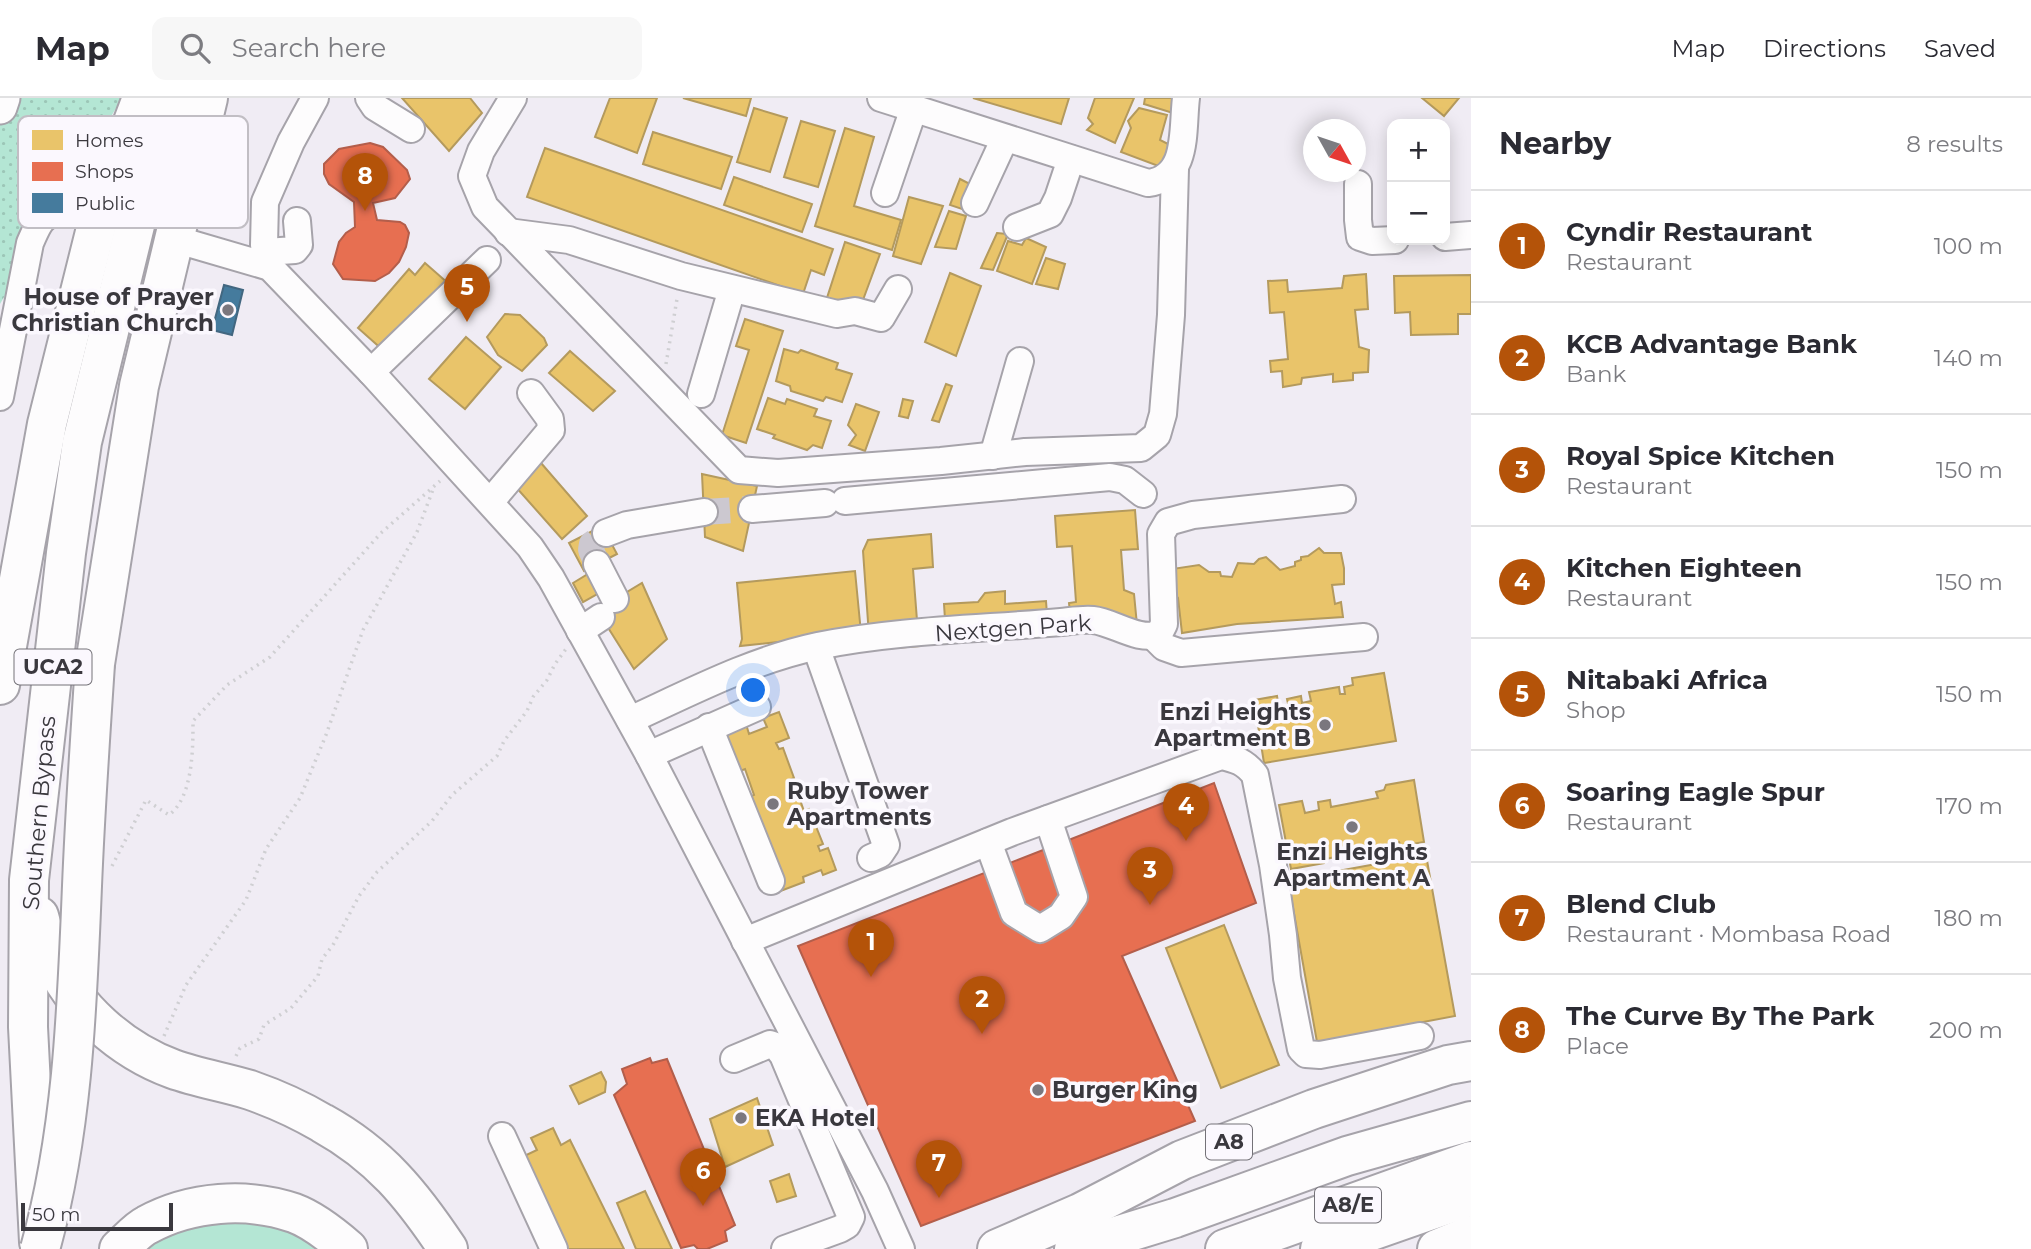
<!DOCTYPE html>
<meta charset="utf-8">
<style>
:root{--surface:#fff;--page:#f7f7f7;--text:#2b2b33;--muted:#7c7c81;--line:#e1e1e2;--accent:#b45309}
body{margin:0;font-family:Montserrat,sans-serif;background:var(--page);color:var(--text)}
.controls{position:absolute;right:21px;top:21px;display:grid;overflow:hidden;border-radius:14px;box-shadow:0 4px 18px #0003}
.controls button{width:63px;height:63px;display:grid;place-items:center;padding:0;border:0;border-bottom:2px solid var(--line);background:var(--surface);color:var(--text);font:35px sans-serif}
.compass{position:absolute;left:1303px;top:21px;width:63px;height:63px;border-radius:50%;background:var(--surface);box-shadow:0 4px 18px #0003;rotate:130deg}
.scale{position:absolute;left:21px;bottom:18px;width:152px;box-sizing:border-box;padding-left:7px;border:4px solid #3a383e;border-top:0;font-size:19px;line-height:24px;white-space:nowrap;color:#3a383e;-webkit-text-stroke:5px #fbf8fe;paint-order:stroke}
.you{position:absolute;left:754px;top:593px;width:24px;height:24px;margin:-18px;border:5px solid #fff;border-radius:50%;background:#1a73e8;box-shadow:0 0 0 10px #1a73e833}
.badge{display:grid;place-items:center;width:46px;height:46px;border-radius:50%;background:var(--accent);color:#fff;font-size:23px;font-weight:700}
.pin{position:absolute;translate:-50% -58px;filter:drop-shadow(0 2px 4px #0008)}
.pin::after{content:'';position:absolute;top:37px;width:24px;height:21px;background:inherit;clip-path:polygon(0 0,100% 0,50% 100%)}
.list{margin:0;padding:0;list-style:none}
h2{display:flex;justify-content:space-between;align-items:center;height:91px;margin:0;padding:0 28px;font-size:30px}
h2 small{font-size:23px;font-weight:400;color:var(--muted)}
.list li{display:grid;grid-template-columns:46px 1fr auto;gap:21px;align-items:center;box-sizing:border-box;height:112px;padding:0 28px;border-top:2px solid var(--line)}
.list b{display:block;font-size:26px;white-space:nowrap}
.list p{margin:0;font-size:23px;white-space:nowrap;color:var(--muted)}
.list em{font-size:23px;font-style:normal;color:var(--muted)}
.icon{flex:none;width:38px;height:38px;fill:none;stroke:currentColor;stroke-width:2;stroke-linecap:round;stroke-linejoin:round}
.map{position:relative;flex:none;width:1471px;height:1151px;overflow:hidden}
header{display:flex;align-items:center;gap:42px;box-sizing:border-box;height:98px;padding:0 35px;background:var(--surface);border-bottom:2px solid var(--line)}
header strong{font-size:33px}
nav{display:flex;gap:38px;margin-inline-start:auto;font-size:24px}
.search{width:490px;height:63px;background:var(--page);display:flex;align-items:center;gap:18px;box-sizing:border-box;padding:0 24px;border-radius:14px;color:var(--muted);font-size:26px}
main{display:flex}
aside{flex:1;background:var(--surface)}
.map>svg:first-child{display:block}
</style>
<header>
<strong>Map</strong>
<div class="search"><svg class="icon" aria-label="search" viewBox="0 0 24 24"><circle cx="10" cy="10" r="6"/><path d="M15 15l6 6"/></svg>Search here</div>
<nav><a>Map</a><a>Directions</a><a>Saved</a></nav>
</header>
<main>
<div class="map">
<svg width="1471" height="1151" viewBox="0 0 1471 1151">
<defs>
<pattern id="park-dots" width="8" height="8" patternUnits="userSpaceOnUse" patternTransform="scale(1.75)"><rect width="8" height="8" fill="#b4e6d4"/><path d="M2 2h.1M6 6h.1" fill="none" stroke="#9cc6b7" stroke-width="1.8" stroke-linecap="round"/></pattern>
</defs>
<rect width="100%" height="100%" fill="#f0ecf4"/>
<polygon fill="#b4e6d4" points="213,1115 289,1127 327,1151 128,1151"/>
<polygon fill="url(#park-dots)" points="0,0 122,0 0,206"/>
<g fill="#e9c46a" stroke="#b49a5d" stroke-width="2">
<polygon points="402,0 470,0 482,15 449,53"/>
<polygon points="610,0 657,0 637,55 595,39"/>
<polygon points="683,0 751,0 746,18"/>
<polygon points="973,0 1069,0 1061,26"/>
<polygon points="1095,0 1134,0 1115,45 1087,32 1093,26 1088,20"/>
<polygon points="1145,0 1178,0 1173,15 1144,6"/>
<polygon points="1422,0 1459,0 1444,18"/>
<polygon points="754,10 787,20 770,74 737,64"/>
<polygon points="1139,10 1167,17 1160,42 1170,47 1161,69 1121,54 1131,30 1128,23"/>
<polygon points="801,23 835,33 818,89 784,79"/>
<polygon points="845,30 874,39 854,108 901,122 892,152 815,128"/>
<polygon points="653,34 732,59 721,91 643,66"/>
<polygon points="545,50 833,151 824,177 811,172 803,196 527,99"/>
<polygon points="734,79 812,106 802,134 724,107"/>
<polygon points="960,81 972,87 968,113 950,107"/>
<polygon points="909,99 943,108 921,166 893,158"/>
<polygon points="949,113 966,118 956,151 935,149"/>
<polygon points="997,135 1008,136 993,172 981,170"/>
<polygon points="1026,140 1046,149 1032,186 997,173 1008,143 1022,147"/>
<polygon points="845,144 880,156 860,210 825,206"/>
<polygon points="1046,160 1065,166 1058,191 1036,186"/>
<polygon points="425,165 449,186 384,253 358,230 409,171 415,177"/>
<polygon points="950,175 981,188 956,258 925,244"/>
<polygon points="1366,176 1368,211 1355,212 1359,249 1369,252 1368,274 1353,275 1353,282 1333,284 1333,276 1302,280 1301,286 1283,289 1282,273 1271,274 1270,263 1288,261 1284,214 1270,215 1268,183 1287,182 1288,194 1342,190 1344,178"/>
<polygon points="1471,177 1471,216 1458,216 1458,236 1411,237 1410,214 1395,215 1394,178"/>
<polygon points="505,216 520,217 544,240 547,247 522,273 498,257 487,239"/>
<polygon points="745,221 783,233 746,345 722,337 749,252 736,248"/>
<polygon points="466,239 501,269 465,311 429,281"/>
<polygon points="784,251 798,255 801,252 838,265 836,271 852,276 842,304 826,299 823,303 791,293 790,288 776,283"/>
<polygon points="570,253 615,293 593,313 549,275"/>
<polygon points="946,286 952,288 939,324 932,322"/>
<polygon points="768,300 785,306 787,301 817,311 814,318 831,323 822,350 813,347 807,352 773,340 775,337 757,331"/>
<polygon points="903,301 913,303 908,320 899,318"/>
<polygon points="856,306 879,314 865,353 849,347 856,337 848,327"/>
<polygon points="541,365 587,418 562,441 515,388"/>
<polygon points="702,376 757,388 743,453 705,439"/>
<polygon points="1135,412 1138,451 1121,452 1124,492 1134,496 1137,527 1072,533 1069,505 1076,504 1072,448 1057,449 1055,418"/>
<polygon points="602,428 617,456 584,473 569,445"/>
<polygon points="931,436 933,469 913,471 919,548 870,552 863,453 868,442"/>
<polygon points="1319,450 1324,455 1341,455 1344,470 1344,486 1332,487 1335,506 1341,504 1343,519 1237,526 1182,535 1178,500 1171,491 1172,471 1199,467 1209,474 1220,474 1221,478 1232,479 1238,465 1254,466 1259,461 1266,459 1280,472 1295,468 1295,464 1301,462 1301,459 1308,458"/>
<polygon points="855,473 861,535 740,548 742,541 737,485"/>
<polygon points="588,476 599,495 583,504 573,485"/>
<polygon points="642,485 667,541 634,571 597,512"/>
<polygon points="1005,493 1005,506 1046,503 1048,530 946,537 944,506 978,504 985,495"/>
<polygon points="1384,575 1396,643 1264,665 1254,602 1277,598 1279,611 1289,610 1287,601 1301,598 1302,605 1311,603 1309,594 1339,589 1340,596 1345,596 1344,589 1353,587 1352,580"/>
<polygon points="779,614 789,640 776,645 779,651 783,650 794,680 787,683 790,689 795,688 804,713 809,711 823,746 818,748 820,753 828,750 836,772 823,777 821,772 803,779 804,784 778,794 743,701 754,697 745,671 735,675 720,636 746,626 749,636 767,629 763,620"/>
<polygon points="1414,682 1424,744 1401,748 1399,744 1390,745 1379,750 1326,761 1324,765 1291,771 1279,707 1302,703 1305,715 1319,712 1318,704 1330,702 1331,709 1378,700 1376,694 1384,692 1386,687"/>
<polygon points="1426,757 1455,918 1317,944 1288,782"/>
<polygon points="1224,827 1279,967 1221,990 1166,850"/>
<polygon points="601,974 606,984 605,994 579,1006 570,988"/>
<polygon points="757,1000 773,1047 725,1069 710,1021"/>
<polygon points="553,1030 561,1047 570,1042 624,1151 564,1151 520,1060 537,1052 531,1040"/>
<polygon points="789,1076 796,1098 777,1104 770,1083"/>
<polygon points="645,1093 672,1151 636,1151 617,1105"/>
</g>
<g fill="#e76f51" stroke="#b35e4b" stroke-width="2">
<polygon points="370,45 383,49 407,72 410,81 395,100 373,105 377,122 400,124 405,127 409,135 406,149 399,164 389,175 375,183 343,181 333,166 339,144 346,135 355,129 354,104 329,86 324,76 324,66 339,51"/>
<polygon points="1214,685 1256,805 1122,858 1195,1023 921,1128 798,848"/>
<polygon points="650,960 652,965 667,961 735,1127 725,1133 727,1143 707,1151 698,1151 694,1147 681,1150 614,997 627,986 622,971"/>
</g>
<polygon fill="#457b9d" stroke="#426780" stroke-width="2" points="224,187 243,192 232,237 212,232"/>
<g fill="none" stroke-linecap="round" stroke-linejoin="round">
<g stroke="#ccc8d0" stroke-width="26" stroke-dasharray="26 13" stroke-linecap="butt">
<polyline points="704,414 752,411"/>
<polyline points="597,466 591,452 592,446 606,435"/>
</g>
<g stroke="#a6a3aa" stroke-width="30">
<g id="minor">
<polyline points="369,0 375,9 411,31"/>
<polyline points="513,0 481,53 472,78 485,109 739,372 778,375 941,363 1025,354 1141,350 1157,337 1163,316 1171,217 1175,71"/>
<path d="M881 0 1148 85C1189 80 1182 32 1186 0"/>
<polyline points="1358,86 1358,122 1360,139 1372,143 1395,142"/>
<polyline points="885,95 914,10"/>
<polyline points="975,105 1005,40"/>
<polyline points="1017,129 1050,116 1058,100 1071,61"/>
<polyline points="508,134 569,142 681,178 837,216 855,213 881,220 898,191"/>
<polyline points="1445,139 1471,137"/>
<polyline points="188,145 270,169 371,274 530,449 551,480 649,657 875,1093 901,1151"/>
<polyline points="266,154 295,152 299,147 297,123"/>
<polyline points="270,169 264,147 265,104 291,44 315,0"/>
<polyline points="371,274 487,162"/>
<polyline points="701,296 732,191"/>
<path d="M0 299 30 145C39 125 40 117 63 113"/>
<polyline points="993,358 1020,263"/>
<polyline points="491,403 551,332 550,321 531,295"/>
<polyline points="845,403 1110,379 1125,382 1143,396"/>
<polyline points="752,411 825,405"/>
<polyline points="606,435 627,427 704,414"/>
<polyline points="597,466 615,501"/>
<polyline points="580,533 601,519"/>
<polyline points="1153,538 1164,549 1181,555 1364,539"/>
<polyline points="816,549 886,747 880,756 871,760"/>
<path d="M630 622C691 594 752 562 818 548 897 532 980 531 1061 524 1071 523 1083 521 1093 522 1113 524 1139 544 1159 536L1164 526 1161 436 1168 424 1193 417 1342 401"/>
<polyline points="709,629 771,783"/>
<polyline points="649,657 757,609"/>
<polyline points="988,744 1014,815 1040,831 1061,818 1074,799 1048,721"/>
<path d="M745 843 1012 734 1221 658C1236 661 1245 664 1255 677L1273 767 1283 837 1287 880 1301 951 1306 956 1320 957 1420 938"/>
<polyline points="734,961 770,946 776,948 783,957 851,1119 847,1127 840,1131 785,1151"/>
<polyline points="502,1038 554,1151"/>
</g>
</g>
<g stroke="#a6a3aa" stroke-width="37">
<polyline id="major" points="0,9 3,0"/>
</g>
<g stroke="#a6a3aa" stroke-width="42">
<g id="highway">
<polyline points="95,566 139,288 208,0"/>
<polyline points="0,587 47,326 102,106 142,0"/>
<path d="M39 818C43 831 45 846 51 859 74 910 121 952 173 971 198 980 224 984 250 992 273 1000 300 1012 322 1025 380 1057 412 1097 448 1151"/>
<polyline points="39,1144 28,929 29,782 66,455 82,344 140,107 175,0"/>
<path d="M119 1151C128 1143 137 1132 147 1127 191 1103 247 1099 294 1115 313 1122 333 1138 348 1151"/>
<polyline points="997,1151 1080,1115 1182,1062 1314,1011 1448,967 1471,963"/>
<polyline points="1074,1151 1175,1120 1347,1058 1471,1023"/>
<polyline points="1225,1151 1471,1063"/>
<polyline points="1320,1151 1471,1098"/>
<polyline points="1437,1151 1471,1137"/>
</g>
</g>
<g stroke="#cfcfd2" stroke-width="3.5" stroke-dasharray="2 5" stroke-linecap="butt">
<polyline points="666,266 677,201"/>
<path d="M112 768 146 702 169 717C193 699 193 651 193 623L227 587 270 559 381 435 440 383"/>
<polyline points="164,938 186,887 246,802 266,751 300,700 326,637 363,532 417,434 434,389"/>
<polyline points="236,958 240,950 259,941 264,927 291,910 318,878 322,861 333,847 359,798 377,774 432,723 452,697 497,658 504,643 527,613 533,599 547,582 555,566 566,551"/>
</g>
<use href="#minor" stroke="#fdfcfd" stroke-width="26"/>
<use href="#major" stroke="#fdfcfd" stroke-width="33"/>
<use href="#highway" stroke="#fdfcfd" stroke-width="38"/>
<g stroke="#a6a3aa" stroke-width="42" stroke-linecap="butt">
<path id="highway-bridge" d="M40 1151C73 1033 77 910 82 788 85 714 90 640 95 566"/>
</g>
<use href="#highway-bridge" stroke="#fdfcfd" stroke-width="38"/>
</g>
<g fill="#7a777e" stroke="#fbf8fe" stroke-width="2.5">
<circle cx="228" cy="212" r="7"/>
<circle cx="1325" cy="627" r="7"/>
<circle cx="773" cy="706" r="7"/>
<circle cx="1352" cy="729" r="7"/>
<circle cx="1038" cy="992" r="7"/>
<circle cx="741" cy="1020" r="7"/>
</g>
<g text-anchor="middle" stroke-width="7" stroke-linejoin="round" paint-order="stroke">
<g fill="#fbf8fe" stroke="#747278" stroke-width="2">
<rect x="14.5" y="551.5" width="77" height="35" rx="5"/>
<rect x="1206" y="1026.5" width="46" height="35" rx="5"/>
<rect x="1315" y="1089.5" width="66" height="35" rx="5"/>
</g>
<g font-size="21" font-weight="bold" fill="#3a383e">
<text x="53" y="576">UCA2</text>
<text x="1229" y="1051">A8</text>
<text x="1348" y="1114">A8/E</text>
</g>
<g font-size="23" font-weight="bold" fill="#3a383e" stroke="#fbf8fe" text-anchor="start">
<text x="214" y="207" text-anchor="end">House of Prayer<tspan x="214" dy="26">Christian Church</tspan></text>
<text x="1311" y="622" text-anchor="end">Enzi Heights<tspan x="1311" dy="26">Apartment B</tspan></text>
<text x="787" y="701">Ruby Tower<tspan x="787" dy="26">Apartments</tspan></text>
<text x="1352" y="762" text-anchor="middle">Enzi Heights<tspan x="1352" dy="26">Apartment A</tspan></text>
<text x="1052" y="1000">Burger King</text>
<text x="755" y="1028">EKA Hotel</text>
</g>
<g font-size="23" fill="#3a383e" stroke="#fbf8fe">
<text transform="translate(1013 530) rotate(-4)" y="8">Nextgen Park</text>
<text transform="translate(39 715) rotate(-85)" y="8">Southern Bypass</text>
</g>
</g>
<rect x="18" y="18" width="230" height="112" rx="10" fill="#fbf8fe" stroke="#c1bec4" stroke-width="2"/>
<rect x="32" y="32" width="31" height="20" fill="#e9c46a"/>
<rect x="32" y="64" width="31" height="19" fill="#e76f51"/>
<rect x="32" y="95" width="31" height="20" fill="#457b9d"/>
<g font-size="19" fill="#3a383e">
<text x="75" y="49">Homes</text>
<text x="75" y="80">Shops</text>
<text x="75" y="112">Public</text>
</g>
</svg>
<div class="controls">
<button>+</button>
<button>−</button>
</div>
<svg class="compass" viewBox="-18 -18 36 36"><path d="M0-13l5 13h-10z" fill="#e53935"/><path d="M0 13l5-13h-10z" fill="#7c7c81"/></svg>
<div class="scale">50 m</div>
<div class="you"></div>
<div class="pin badge" style="left:871px;top:879px">1</div>
<div class="pin badge" style="left:982px;top:936px">2</div>
<div class="pin badge" style="left:1150px;top:807px">3</div>
<div class="pin badge" style="left:1186px;top:743px">4</div>
<div class="pin badge" style="left:467px;top:224px">5</div>
<div class="pin badge" style="left:703px;top:1108px">6</div>
<div class="pin badge" style="left:939px;top:1100px">7</div>
<div class="pin badge" style="left:365px;top:113px">8</div>
</div>
<aside>
<h2>Nearby<small>8 results</small></h2>
<ul class="list">
<li><span class="badge">1</span><div><b>Cyndir Restaurant</b><p>Restaurant</p></div><em>100 m</em></li>
<li><span class="badge">2</span><div><b>KCB Advantage Bank</b><p>Bank</p></div><em>140 m</em></li>
<li><span class="badge">3</span><div><b>Royal Spice Kitchen</b><p>Restaurant</p></div><em>150 m</em></li>
<li><span class="badge">4</span><div><b>Kitchen Eighteen</b><p>Restaurant</p></div><em>150 m</em></li>
<li><span class="badge">5</span><div><b>Nitabaki Africa</b><p>Shop</p></div><em>150 m</em></li>
<li><span class="badge">6</span><div><b>Soaring Eagle Spur</b><p>Restaurant</p></div><em>170 m</em></li>
<li><span class="badge">7</span><div><b>Blend Club</b><p>Restaurant · Mombasa Road</p></div><em>180 m</em></li>
<li><span class="badge">8</span><div><b>The Curve By The Park</b><p>Place</p></div><em>200 m</em></li>
</ul>
</aside>
</main>
